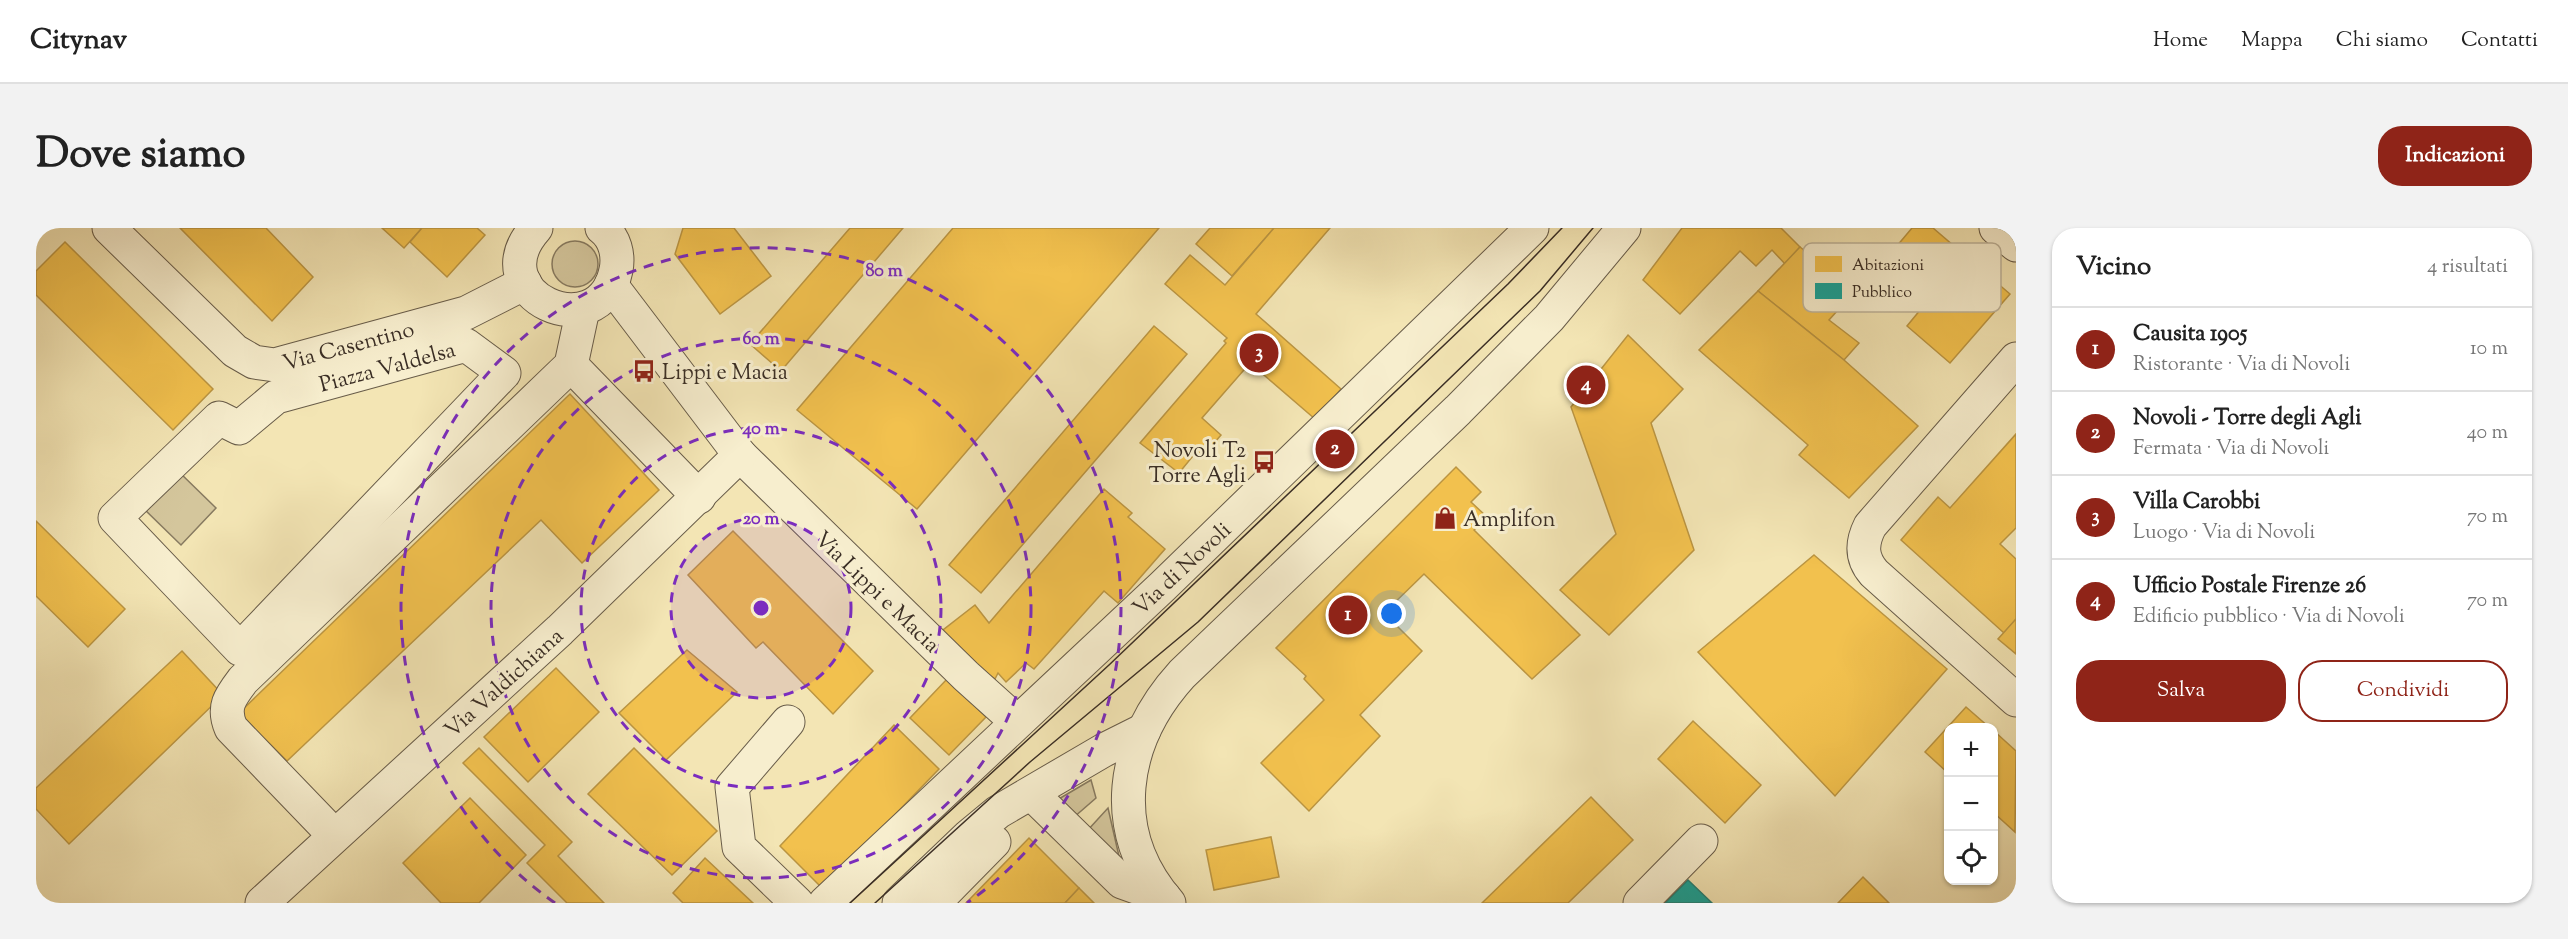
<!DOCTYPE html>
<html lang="it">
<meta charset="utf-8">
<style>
:root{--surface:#fff;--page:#f2f2f2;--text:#222;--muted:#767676;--line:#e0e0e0;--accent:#8f2418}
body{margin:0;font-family:"Sorts Mill Goudy",serif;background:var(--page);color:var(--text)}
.controls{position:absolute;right:18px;bottom:18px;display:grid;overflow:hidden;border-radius:12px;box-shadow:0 2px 4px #0004}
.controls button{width:54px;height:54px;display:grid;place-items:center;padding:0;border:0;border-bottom:2px solid var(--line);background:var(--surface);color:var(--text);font:30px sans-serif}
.you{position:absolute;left:1356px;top:386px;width:21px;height:21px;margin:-15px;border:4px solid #fff;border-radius:50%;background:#1a73e8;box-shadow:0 0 0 9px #1a73e833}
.badge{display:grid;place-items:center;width:39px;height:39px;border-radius:50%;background:var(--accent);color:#fff;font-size:20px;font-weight:700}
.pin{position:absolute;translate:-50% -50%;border:3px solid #fff;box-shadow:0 2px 6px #0006}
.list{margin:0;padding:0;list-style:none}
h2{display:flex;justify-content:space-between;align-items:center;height:78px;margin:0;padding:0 24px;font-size:26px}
h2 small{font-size:20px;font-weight:400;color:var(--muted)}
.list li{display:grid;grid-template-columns:39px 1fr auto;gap:18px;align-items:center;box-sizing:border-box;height:84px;padding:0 24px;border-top:2px solid var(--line)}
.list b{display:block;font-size:22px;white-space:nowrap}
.list p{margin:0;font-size:20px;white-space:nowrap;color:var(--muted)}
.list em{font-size:20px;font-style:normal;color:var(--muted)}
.actions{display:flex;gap:12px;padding:18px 24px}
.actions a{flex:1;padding:14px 0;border:2px solid var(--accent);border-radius:24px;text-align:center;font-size:21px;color:var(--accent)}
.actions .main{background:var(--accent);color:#fff}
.icon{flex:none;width:33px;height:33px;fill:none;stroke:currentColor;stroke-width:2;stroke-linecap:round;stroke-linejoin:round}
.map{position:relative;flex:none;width:1980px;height:675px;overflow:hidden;border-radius:24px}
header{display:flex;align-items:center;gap:36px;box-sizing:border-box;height:84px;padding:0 30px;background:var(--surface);border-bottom:2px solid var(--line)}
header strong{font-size:28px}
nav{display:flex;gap:33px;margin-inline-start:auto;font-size:21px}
.intro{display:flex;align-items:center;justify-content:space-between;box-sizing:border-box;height:144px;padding:0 36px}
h1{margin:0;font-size:42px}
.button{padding:15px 27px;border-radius:24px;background:var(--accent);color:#fff;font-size:21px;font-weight:700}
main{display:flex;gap:36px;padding:0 36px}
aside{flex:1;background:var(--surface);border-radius:24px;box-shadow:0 2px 4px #0004}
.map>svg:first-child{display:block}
</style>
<header>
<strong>Citynav</strong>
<nav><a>Home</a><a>Mappa</a><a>Chi siamo</a><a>Contatti</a></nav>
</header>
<div class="intro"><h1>Dove siamo</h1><a class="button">Indicazioni</a></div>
<main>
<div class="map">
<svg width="1980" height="675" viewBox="0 0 1980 675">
<rect width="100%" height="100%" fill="#f3e5b4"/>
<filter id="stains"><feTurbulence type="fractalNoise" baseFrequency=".00333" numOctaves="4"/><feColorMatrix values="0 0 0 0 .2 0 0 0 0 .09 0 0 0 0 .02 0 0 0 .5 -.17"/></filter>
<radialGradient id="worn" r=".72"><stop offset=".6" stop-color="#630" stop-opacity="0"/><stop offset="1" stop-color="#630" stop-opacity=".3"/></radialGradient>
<g fill="#d4c69c" stroke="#877a60" stroke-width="1.5">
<circle cx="539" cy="36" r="23"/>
<polygon points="141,242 180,280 145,317 106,279"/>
<polygon points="1055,552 1060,570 1037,590 1021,572"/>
<polygon points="1072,580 1085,637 1051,603"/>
</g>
<g fill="#f2c14e" stroke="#bb9542" stroke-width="1.5">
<polygon points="144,0 230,0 277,49 236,93"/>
<polygon points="346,0 386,0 368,20"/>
<polygon points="386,0 441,0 449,7 411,49 374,14"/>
<polygon points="647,0 698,0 735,48 684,86 639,26"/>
<polygon points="814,0 867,0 745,143 714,116"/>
<polygon points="917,0 1123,0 881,281 761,182"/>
<polygon points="1174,0 1238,0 1196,48 1160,16"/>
<polygon points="1238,0 1294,0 1220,86 1305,161 1279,191 1214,135 1166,190 1185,207 1167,228 1161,223 1143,245 1104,215 1190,115 1188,113 1191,110 1129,56 1154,27 1189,57"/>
<polygon points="1646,0 1745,0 1764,19 1749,36 1736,22 1720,38 1704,23 1644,86 1607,52"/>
<polygon points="1876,0 1897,0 1974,66 1914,135 1871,98 1899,64 1855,25"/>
<polygon points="29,14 177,161 137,202 0,67 0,43"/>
<polygon points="1764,19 1819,63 1793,92 1823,115 1808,132 1722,63"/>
<polygon points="1722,63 1808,132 1882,198 1813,270 1763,227 1772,217 1663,122"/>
<polygon points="1118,98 1151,126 945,365 913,337"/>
<polygon points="1592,107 1647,161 1615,195 1658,322 1573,407 1524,362 1580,306 1535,179"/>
<polygon points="534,166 623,262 546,335 505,292 251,533 203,485"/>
<polygon points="1980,206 1980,300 1964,316 1980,331 1980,391 1968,405 1865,312 1902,269 1914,280"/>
<polygon points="1420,239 1445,264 1435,274 1451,289 1438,302 1544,407 1496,451 1388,346 1348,385 1386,423 1324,487 1344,508 1273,583 1225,535 1288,472 1268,451 1270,448 1240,420"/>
<polygon points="1068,261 1096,285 1092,289 1129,321 1082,375 1068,363 998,441 990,435 970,454 962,445 959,451 931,433 907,402 939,377 953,395"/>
<polygon points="0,293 89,381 52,419 0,368"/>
<polygon points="697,303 837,443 797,486 727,414 720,420 652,347"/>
<polygon points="1778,327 1911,441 1799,568 1662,424"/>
<polygon points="1980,391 1980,426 1962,411"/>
<polygon points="651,422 701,464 630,532 583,485"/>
<polygon points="146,423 187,467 33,616 0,581 0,560"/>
<polygon points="520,440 563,484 492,554 448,509"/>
<polygon points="911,451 950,489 913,527 874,490"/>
<polygon points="1930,479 1954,500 1912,500 1912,545 1889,524"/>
<polygon points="1657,493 1725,557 1689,595 1622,531"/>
<polygon points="858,497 903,541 787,661 744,618"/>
<polygon points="1958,503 1980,523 1979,604 1958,585"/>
<polygon points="443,520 536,614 522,628 568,675 531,675 491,635 509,617 427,535"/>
<polygon points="598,520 681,603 636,647 552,566"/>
<polygon points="1555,569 1597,612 1532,675 1446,675"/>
<polygon points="434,570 490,627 443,675 405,675 367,635"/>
<polygon points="1235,609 1243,649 1178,662 1170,622"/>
<polygon points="993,610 1043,660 1029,675 930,675"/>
<polygon points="669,630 717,675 647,675 637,665"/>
<polygon points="1827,649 1853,675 1802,675"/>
<polygon points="1043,660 1058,675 1029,675"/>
</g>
<polygon fill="#17a398" stroke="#228076" stroke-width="1.5" points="1652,652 1676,675 1629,675"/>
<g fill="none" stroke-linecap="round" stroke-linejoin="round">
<g stroke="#685c49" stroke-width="35">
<g id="minor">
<polyline points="73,0 199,123 218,134 239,137 430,85 489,55"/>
<path d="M500 0C440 67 564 122 580 42 583 27 579 10 566 0"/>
<polyline points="1960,0 1980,17"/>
<polyline points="575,57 704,227 930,448 980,493"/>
<polygon points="430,117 468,145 204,421 79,290 183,190 203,200 240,169"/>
<path d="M1980 131 1834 298C1825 316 1825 330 1838 345L1980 472"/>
<polyline points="535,137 663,269"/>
<polyline points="752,494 696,559 703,619 761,675"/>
<polyline points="996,566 1086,654 1128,669"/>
<path d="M298 607 195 500C186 479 194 469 207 452L535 137 547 81"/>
<polyline points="226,675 524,402 704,227"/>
<polyline points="789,675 1127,358 1496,0"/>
<polyline points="863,675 933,608 962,584 1068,522 1108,502"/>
<polyline points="898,675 958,614"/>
<path d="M1133 675C1070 603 1085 513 1146 446L1422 182 1513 90 1588 0"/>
<polyline points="1604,675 1665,613"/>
</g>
</g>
<use href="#minor" stroke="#f7eece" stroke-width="33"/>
<g stroke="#3a2e25" stroke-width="1.5">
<polyline points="814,675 1073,437 1472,56 1526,0"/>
<polyline points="839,675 994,534 1162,394 1504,63 1557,0"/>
</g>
</g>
<circle cx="725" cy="380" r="90" fill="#7b2cbf" fill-opacity=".12"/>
<g fill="none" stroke="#7b2cbf" stroke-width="3" stroke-dasharray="10 8">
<circle cx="725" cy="380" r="90"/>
<circle cx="725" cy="380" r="180"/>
<circle cx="725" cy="380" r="270"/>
<path d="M519 675A360 360 0 1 1 931 675"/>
</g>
<defs>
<g id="bus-bare" transform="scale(1.8)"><path d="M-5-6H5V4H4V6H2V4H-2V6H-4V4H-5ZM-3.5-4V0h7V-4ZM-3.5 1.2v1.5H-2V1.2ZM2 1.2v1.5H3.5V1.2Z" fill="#8f2418" stroke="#f7eece" stroke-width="2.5" paint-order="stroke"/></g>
<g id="shop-bare" transform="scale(1.8)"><path d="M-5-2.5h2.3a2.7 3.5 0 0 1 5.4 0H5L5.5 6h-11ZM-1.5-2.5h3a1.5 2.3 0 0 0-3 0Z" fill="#8f2418" stroke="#f7eece" stroke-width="2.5" paint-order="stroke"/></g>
</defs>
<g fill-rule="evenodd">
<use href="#bus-bare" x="608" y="143"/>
<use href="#bus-bare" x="1228" y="234"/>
<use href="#shop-bare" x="1409" y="290"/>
</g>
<g text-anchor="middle" stroke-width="6" stroke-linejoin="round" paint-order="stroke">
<g font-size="22" fill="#3a2e25" stroke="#f7eece">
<text transform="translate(312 117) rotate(-15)" y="8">Via Casentino</text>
<text transform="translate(351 138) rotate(-15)" y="8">Piazza Valdelsa</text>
<text transform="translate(1145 340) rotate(-43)" y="8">Via di Novoli</text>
<text transform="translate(842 363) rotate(44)" y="8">Via Lippi e Macia</text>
<text transform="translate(467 454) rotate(-42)" y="8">Via Valdichiana</text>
</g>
<g font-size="22" fill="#3a2e25" stroke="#f7eece" text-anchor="start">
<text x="626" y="151">Lippi e Macia</text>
<text x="1210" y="229" text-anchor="end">Novoli T2<tspan x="1210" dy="25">Torre Agli</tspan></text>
<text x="1427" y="298">Amplifon</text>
</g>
</g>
<rect x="1767" y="15" width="198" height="69" rx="9" fill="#f7eece" stroke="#beb49b" stroke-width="1.5"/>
<rect x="1779" y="28" width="27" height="16" fill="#f2c14e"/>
<rect x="1779" y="55" width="27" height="16" fill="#17a398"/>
<g font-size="16" fill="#3a2e25">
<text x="1816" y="42">Abitazioni</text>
<text x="1816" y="69">Pubblico</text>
</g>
<circle cx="725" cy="380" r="9" fill="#7b2cbf" stroke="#f7eece" stroke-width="3"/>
<g font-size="18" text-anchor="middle" font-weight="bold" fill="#7b2cbf" stroke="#f7eece" stroke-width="6" stroke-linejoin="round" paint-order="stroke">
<text x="848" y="48">80 m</text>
<text x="725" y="116">60 m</text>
<text x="725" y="206">40 m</text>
<text x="725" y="296">20 m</text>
</g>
<rect width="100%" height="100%" filter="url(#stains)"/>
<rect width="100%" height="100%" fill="url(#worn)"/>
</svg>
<div class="controls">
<button>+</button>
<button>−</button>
<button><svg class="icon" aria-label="locate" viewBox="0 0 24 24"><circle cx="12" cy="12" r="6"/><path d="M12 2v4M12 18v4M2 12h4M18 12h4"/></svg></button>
</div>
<div class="you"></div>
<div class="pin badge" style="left:1312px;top:387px">1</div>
<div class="pin badge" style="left:1299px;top:221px">2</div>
<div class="pin badge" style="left:1223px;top:125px">3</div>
<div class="pin badge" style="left:1550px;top:157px">4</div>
</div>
<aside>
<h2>Vicino<small>4 risultati</small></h2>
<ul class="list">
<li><span class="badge">1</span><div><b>Causita 1905</b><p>Ristorante · Via di Novoli</p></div><em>10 m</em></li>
<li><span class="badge">2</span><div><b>Novoli - Torre degli Agli</b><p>Fermata · Via di Novoli</p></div><em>40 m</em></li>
<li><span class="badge">3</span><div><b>Villa Carobbi</b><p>Luogo · Via di Novoli</p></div><em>70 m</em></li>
<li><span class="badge">4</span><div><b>Ufficio Postale Firenze 26</b><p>Edificio pubblico · Via di Novoli</p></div><em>70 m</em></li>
</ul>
<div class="actions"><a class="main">Salva</a><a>Condividi</a></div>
</aside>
</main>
